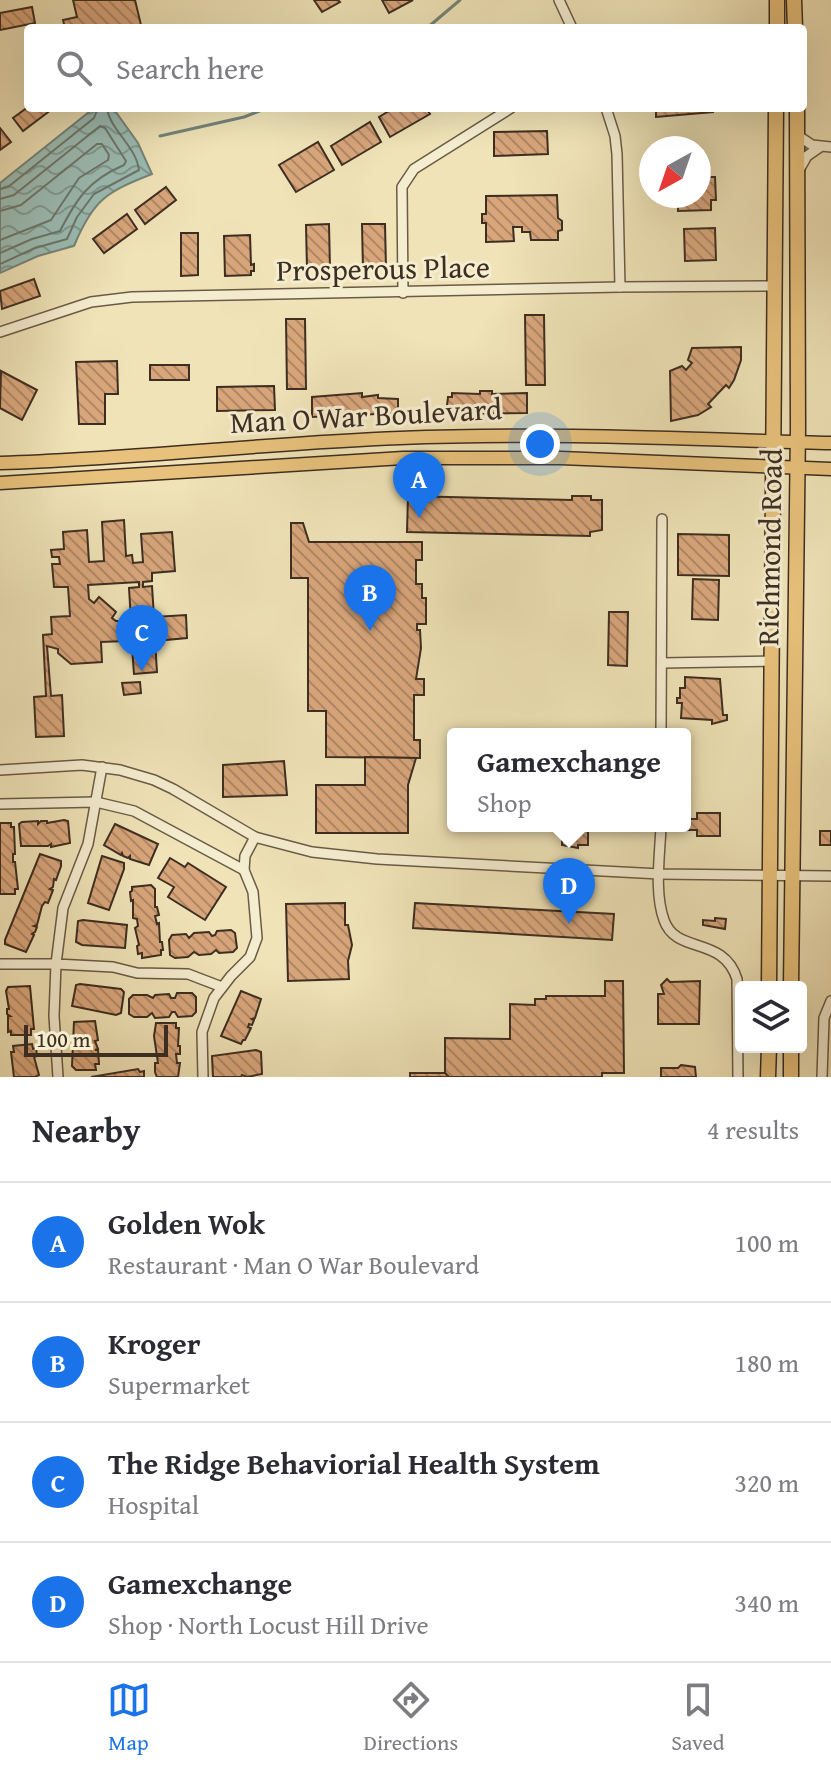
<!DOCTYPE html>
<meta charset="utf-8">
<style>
:root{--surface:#fff;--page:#f7f7f7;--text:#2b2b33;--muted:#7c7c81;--line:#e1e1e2;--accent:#1a73e8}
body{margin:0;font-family:"Gentium Book Plus",serif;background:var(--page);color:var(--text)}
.controls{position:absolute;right:24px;bottom:24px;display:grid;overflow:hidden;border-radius:8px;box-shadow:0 8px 32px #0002}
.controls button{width:72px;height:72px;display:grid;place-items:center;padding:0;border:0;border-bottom:2px solid var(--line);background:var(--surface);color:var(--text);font:40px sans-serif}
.compass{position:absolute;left:639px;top:136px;width:72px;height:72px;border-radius:50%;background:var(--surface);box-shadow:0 8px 32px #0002;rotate:220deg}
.scale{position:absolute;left:24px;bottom:20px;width:144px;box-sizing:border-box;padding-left:8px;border:4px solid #3d2e21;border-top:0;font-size:22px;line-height:28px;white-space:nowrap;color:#3d2e21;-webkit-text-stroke:6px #f5edd0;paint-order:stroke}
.you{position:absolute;left:540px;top:444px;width:28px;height:28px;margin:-20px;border:6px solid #fff;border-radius:50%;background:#1a73e8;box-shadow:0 0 0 12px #1a73e833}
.badge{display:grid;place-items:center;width:52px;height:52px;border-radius:50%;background:var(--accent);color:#fff;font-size:26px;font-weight:700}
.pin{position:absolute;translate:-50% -66px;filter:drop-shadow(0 2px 4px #0008)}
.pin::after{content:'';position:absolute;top:42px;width:28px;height:24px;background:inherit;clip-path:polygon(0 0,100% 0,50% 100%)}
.popup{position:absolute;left:447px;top:728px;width:244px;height:104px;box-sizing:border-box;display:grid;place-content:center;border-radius:8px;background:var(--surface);filter:drop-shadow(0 2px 6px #0005);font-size:26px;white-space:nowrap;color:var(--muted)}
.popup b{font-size:30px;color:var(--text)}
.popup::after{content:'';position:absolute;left:50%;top:100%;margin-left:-16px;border:16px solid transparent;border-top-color:var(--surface)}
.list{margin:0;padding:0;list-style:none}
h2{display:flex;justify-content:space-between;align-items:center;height:104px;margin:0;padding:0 32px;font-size:34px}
h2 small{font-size:26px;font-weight:400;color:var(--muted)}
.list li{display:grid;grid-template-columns:52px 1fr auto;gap:24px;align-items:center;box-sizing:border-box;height:120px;padding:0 32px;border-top:2px solid var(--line)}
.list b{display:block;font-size:30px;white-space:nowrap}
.list p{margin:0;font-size:26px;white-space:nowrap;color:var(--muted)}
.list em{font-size:26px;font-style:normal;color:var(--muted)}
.icon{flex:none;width:44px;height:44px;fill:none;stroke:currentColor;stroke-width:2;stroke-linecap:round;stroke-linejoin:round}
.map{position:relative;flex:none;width:831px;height:1077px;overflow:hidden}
.search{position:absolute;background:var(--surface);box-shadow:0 8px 32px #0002;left:24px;right:24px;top:24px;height:88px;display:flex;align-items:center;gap:20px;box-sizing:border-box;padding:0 28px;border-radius:8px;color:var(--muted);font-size:30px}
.sheet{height:584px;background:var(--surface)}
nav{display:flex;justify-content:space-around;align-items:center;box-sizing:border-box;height:112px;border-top:2px solid var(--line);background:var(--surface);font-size:22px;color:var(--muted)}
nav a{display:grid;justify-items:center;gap:4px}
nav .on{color:var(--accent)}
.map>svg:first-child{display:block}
</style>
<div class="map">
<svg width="831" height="1077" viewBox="0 0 831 1077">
<defs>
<pattern id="water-waves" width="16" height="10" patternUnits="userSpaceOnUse" patternTransform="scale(2)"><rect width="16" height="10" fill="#9bbdb5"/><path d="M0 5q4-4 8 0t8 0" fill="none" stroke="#809a93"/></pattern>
<pattern id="building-back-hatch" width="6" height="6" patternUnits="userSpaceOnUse" patternTransform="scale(2)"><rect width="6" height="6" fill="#d9a67c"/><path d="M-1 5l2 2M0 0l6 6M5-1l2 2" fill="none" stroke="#b18865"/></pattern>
</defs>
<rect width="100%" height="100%" fill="#efe3b7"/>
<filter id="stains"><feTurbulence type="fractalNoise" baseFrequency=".0025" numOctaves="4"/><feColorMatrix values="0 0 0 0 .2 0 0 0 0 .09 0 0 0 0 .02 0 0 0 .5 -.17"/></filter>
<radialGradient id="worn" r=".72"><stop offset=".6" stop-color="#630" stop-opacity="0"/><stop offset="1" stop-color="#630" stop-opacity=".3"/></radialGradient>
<path fill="url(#water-waves)" stroke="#75847a" stroke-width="2" d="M94 108H113L138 143 152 174C106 192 93 200 74 246L38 256 0 273V183Z"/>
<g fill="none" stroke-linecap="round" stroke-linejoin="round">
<g stroke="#6c766b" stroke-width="2">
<polyline points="0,189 8,187 94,118 98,108"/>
<path d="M0 199 14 195 100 126 105 128 126 161 124 165C89 180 77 198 60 231L32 239 0 253"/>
<polyline points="0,211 21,205 97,144 102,144 109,155 108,160 79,178 51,220 0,240"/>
<path d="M0 264 35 248 67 239 77 217 94 194 139 170C136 146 110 130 107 108"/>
</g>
<g stroke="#75847a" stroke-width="3">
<polyline points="427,28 460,0"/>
<polyline points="160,136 244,117 267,108"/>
</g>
</g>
<g fill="url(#building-back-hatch)" stroke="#3d2e21" stroke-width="2" fill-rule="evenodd">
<polygon points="73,0 135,0 141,25 128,28 65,28 63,20 77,17"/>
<polygon points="314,0 338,0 340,2 322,12"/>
<polygon points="382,0 413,0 389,13"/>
<polygon points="32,7 35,23 0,30 0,13"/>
<polygon points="28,107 49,108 51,110 23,131 13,118"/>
<polygon points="394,108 426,108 430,114 390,137 379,117"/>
<polygon points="656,108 713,108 713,112 656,117"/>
<polygon points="370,122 381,142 342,165 331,146"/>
<polygon points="0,128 11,142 0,150"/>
<polygon points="547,131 548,154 494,156 494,132"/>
<polygon points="318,142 334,170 296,192 279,165"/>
<polygon points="699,169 710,169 710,177 715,177 716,200 711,200 711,210 678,211 678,196 699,196"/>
<polygon points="166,187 176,200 145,224 135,210"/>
<polygon points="557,195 558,218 562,221 562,230 558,231 558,240 531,240 530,232 522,232 522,227 513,227 514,241 486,242 486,223 482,223 482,214 486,214 486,196"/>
<polygon points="127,214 137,229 104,253 93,239"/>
<polygon points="329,224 330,269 307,269 306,225"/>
<polygon points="362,224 385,224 386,269 363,269"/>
<polygon points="715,228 716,260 685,261 684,229"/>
<polygon points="181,233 198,233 198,275 181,276"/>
<polygon points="250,235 251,265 254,264 254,271 251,271 251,275 225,276 224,236"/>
<polygon points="34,279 40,296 2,309 0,291"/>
<polygon points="525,315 544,315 545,385 526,385"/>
<polygon points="286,319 305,319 306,389 287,389"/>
<polygon points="741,347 741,360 734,380 729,388 726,385 708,404 711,407 698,415 671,421 670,371 682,366 686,370 692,363 688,360 692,348"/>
<polygon points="117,361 118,394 105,394 105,424 79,424 76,362"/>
<rect x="150" y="365" width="39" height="15"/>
<polygon points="1,371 37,390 22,420 0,408"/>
<polygon points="274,386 275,410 217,411 217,387"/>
<polygon points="480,391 492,391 492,394 527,393 527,413 446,414 448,397 452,397 452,393 480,394"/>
<polygon points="362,393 362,397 378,395 378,398 398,399 398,413 312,417 312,397"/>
<polygon points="408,496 572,500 572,496 591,496 591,500 602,500 602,530 590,532 590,536 407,532"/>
<path d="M124 520 126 556 132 555 133 563 143 562 141 534 172 532 175 571 152 573V581L143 582V587L152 586 154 617 186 615 187 638 155 641 157 672 134 674 132 647H127L126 641 101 642 102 662 71 664 58 653V649L47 646 51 696 62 695 64 736 36 737 34 697 46 696 43 635 52 634 51 617 70 616 68 587H54L52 564H60L59 557H52L51 550 64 549 63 532 87 530 89 562 104 561 102 522ZM139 582V587L129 588 131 621H116L112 618 116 612 99 597 94 603 89 599 88 585Z"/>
<polygon points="291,523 303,523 309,542 422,542 422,560 416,560 416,584 422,584 422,598 426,598 426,624 417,624 417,630 420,630 421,648 416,679 424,679 424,695 414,695 414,740 420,740 420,758 326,757 326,711 308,711 308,578 291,578"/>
<polygon points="678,534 729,535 729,576 678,575"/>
<polygon points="693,579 719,580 718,620 692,619"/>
<polygon points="609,612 628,612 627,666 608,665"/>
<polygon points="685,677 720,679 723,715 727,715 727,720 712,724 712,720 681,718 682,703 677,703 677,698 680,698 680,688 685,688"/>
<polygon points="140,682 141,693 124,695 122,683"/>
<polygon points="365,757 416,758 408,785 408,833 316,833 316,785 365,785"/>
<polygon points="284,761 287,795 223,797 223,765"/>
<polygon points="697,813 720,813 720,836 697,836 697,830 681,830 680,826 685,826 685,819 697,819"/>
<polygon points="64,820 68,821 70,843 51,847 51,844 48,846 21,846 19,824 22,822 38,821 38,824 41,821 47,821 47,823"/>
<polygon points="0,823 11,823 11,827 14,827 15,854 13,854 13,862 15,862 18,889 15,889 15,894 0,894"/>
<polygon points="115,824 158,844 149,865 130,859 130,856 128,858 123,856 122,853 121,855 104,845"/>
<polygon points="562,826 588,826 588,845 578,845 578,848 562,845"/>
<rect x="820" y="831" width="11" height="14"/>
<polygon points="40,854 61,861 61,866 56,880 54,879 53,887 50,889 53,890 48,903 45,902 42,906 37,925 34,926 37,927 35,932 32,934 34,935 26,952 5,944 5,940"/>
<polygon points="102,856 124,863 124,869 109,910 88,903"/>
<polygon points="170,858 185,867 188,863 226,887 205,920 168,897 174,887 158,878"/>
<polygon points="151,885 155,889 155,907 157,907 159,915 155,916 157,924 159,923 160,942 162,942 163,950 161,950 161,955 142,958 142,953 138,954 137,946 139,945 135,928 138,926 137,919 133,918 133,900 131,901 130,892 132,891 132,887"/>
<polygon points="345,903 345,925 348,925 352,945 348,961 349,979 288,981 286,904"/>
<polygon points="415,903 614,914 612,940 413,928"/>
<polygon points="715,918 726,919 725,929 703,925 703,920 715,921"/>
<polygon points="83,920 127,925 125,948 82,945 76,942 78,921"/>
<polygon points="231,930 235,933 237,948 233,952 219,953 216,950 211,954 199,955 194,952 188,957 175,958 170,955 169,940 172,935 186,934 189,938 194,933 209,932 212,936 215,935 217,931"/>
<polygon points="667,979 670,982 700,981 699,1024 658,1024 658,994 664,994 661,985"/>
<polygon points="605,981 623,981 624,1073 602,1073 602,1077 449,1077 445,1073 445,1038 510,1039 510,1004 535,1005 535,999 546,999 546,996 605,996"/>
<polygon points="80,984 121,989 124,992 121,1013 116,1015 72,1006 76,985"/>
<polygon points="30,986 34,1029 31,1029 31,1035 11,1035 11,1031 8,1032 8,1016 10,1016 7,1014 7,1009 9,1009 6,991 8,987"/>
<polygon points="241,991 261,999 255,1018 252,1019 254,1020 252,1025 249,1024 248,1027 251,1028 245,1040 243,1040 241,1044 221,1036"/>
<polygon points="177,993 192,993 196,997 196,1012 192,1016 178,1017 175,1012 172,1012 169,1017 155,1018 152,1013 147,1017 134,1017 129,1014 129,999 133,995 147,995 153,998 155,995 169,994 171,998 175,998"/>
<polygon points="95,1021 98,1040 95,1041 98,1049 95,1050 98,1050 99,1064 95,1064 96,1070 76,1070 72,1066 74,1022"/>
<polygon points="156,1023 176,1023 176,1028 179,1028 178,1046 180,1046 180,1054 176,1054 177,1063 180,1063 178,1077 157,1077 155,1072 155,1063 158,1063 154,1036"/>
<polygon points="32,1044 33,1049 36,1048 37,1056 34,1057 39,1075 35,1077 14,1077 11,1052 14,1052 13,1046"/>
<polygon points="256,1050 261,1052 262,1074 247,1077 242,1075 241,1077 213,1077 212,1056"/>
<polygon points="681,1065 695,1067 696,1077 661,1077 661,1068 678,1068"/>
<polygon points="138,1069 140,1072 144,1071 144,1077 91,1077"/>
<polygon points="410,1073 445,1073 449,1077 410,1077"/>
</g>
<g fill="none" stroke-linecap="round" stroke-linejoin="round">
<g stroke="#6a5b46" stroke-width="12">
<g id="minor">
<polyline points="559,0 572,28"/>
<polyline points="606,108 615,136 617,154 620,287"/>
<polyline points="798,131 800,137 812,145 831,147"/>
<polyline points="799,170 807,156 820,147"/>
<polyline points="403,293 402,187 414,169 511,108"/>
<polyline points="0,332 91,302 132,297 620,287 773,286"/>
<polyline points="662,663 771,661"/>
<polyline points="661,734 662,519"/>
<polyline points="102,767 88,844 63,908 56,964 113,967 137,973 188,974 222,987"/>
<polyline points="0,770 82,765 120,770 154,780 173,789 255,837 312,852 377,859 660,874 831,876"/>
<polyline points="0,804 96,802 134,811 244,870"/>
<path d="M661 826C660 855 654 892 664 920 676 955 723 935 737 979L738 1077"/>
<polyline points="0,964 56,964 54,1016 58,1077"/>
<polyline points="203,1077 202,1032 214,998 231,976 250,957 257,938 253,892 244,870 245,856 255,837"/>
<polyline points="822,1077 824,1018 831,1001"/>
</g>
</g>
<g stroke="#3d2e21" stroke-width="15">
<g id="major">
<path d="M0 463C134 459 266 443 400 438 545 432 686 439 831 443"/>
<polyline points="0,483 403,458 561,458 831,469"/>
</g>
</g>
<g stroke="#3d2e21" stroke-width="17">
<g id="highway">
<polyline points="794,0 795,28"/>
<polyline points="777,28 777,0"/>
<polyline points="769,987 776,108"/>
<polyline points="791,987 798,428 797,108"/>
<polyline points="768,1077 769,1047"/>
<polyline points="791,1077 791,1047"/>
</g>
</g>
<use href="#minor" stroke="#f5edd0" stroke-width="9"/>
<use href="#major" stroke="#e8c27c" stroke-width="12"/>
<use href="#highway" stroke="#e8c27c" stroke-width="14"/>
</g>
<g text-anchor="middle" stroke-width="6" stroke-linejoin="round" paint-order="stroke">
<g font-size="30" fill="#3d2e21" stroke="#f5edd0">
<text transform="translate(383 269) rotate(-1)" y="10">Prosperous Place</text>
<text transform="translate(366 416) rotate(-3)" y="10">Man O War Boulevard</text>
<text transform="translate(770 547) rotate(-89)" y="10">Richmond Road</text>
</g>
</g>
<rect width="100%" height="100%" filter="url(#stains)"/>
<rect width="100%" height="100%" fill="url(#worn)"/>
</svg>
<div class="controls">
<button><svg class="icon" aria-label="layers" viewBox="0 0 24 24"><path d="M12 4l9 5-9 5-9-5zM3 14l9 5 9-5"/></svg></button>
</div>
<svg class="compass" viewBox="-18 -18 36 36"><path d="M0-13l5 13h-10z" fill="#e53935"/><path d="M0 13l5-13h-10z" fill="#7c7c81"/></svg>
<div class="scale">100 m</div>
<div class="you"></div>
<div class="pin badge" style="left:419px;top:518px">A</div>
<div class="pin badge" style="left:370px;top:631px">B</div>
<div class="pin badge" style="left:142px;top:671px">C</div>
<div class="pin badge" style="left:569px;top:924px">D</div>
<div class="popup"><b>Gamexchange</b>Shop</div>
<div class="search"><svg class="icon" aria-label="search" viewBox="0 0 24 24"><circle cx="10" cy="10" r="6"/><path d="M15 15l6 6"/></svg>Search here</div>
</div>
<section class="sheet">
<h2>Nearby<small>4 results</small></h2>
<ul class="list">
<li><span class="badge">A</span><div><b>Golden Wok</b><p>Restaurant · Man O War Boulevard</p></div><em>100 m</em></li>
<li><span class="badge">B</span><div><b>Kroger</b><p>Supermarket</p></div><em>180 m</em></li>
<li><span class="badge">C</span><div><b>The Ridge Behaviorial Health System</b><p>Hospital</p></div><em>320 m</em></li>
<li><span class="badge">D</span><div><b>Gamexchange</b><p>Shop · North Locust Hill Drive</p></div><em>340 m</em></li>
</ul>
</section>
<nav>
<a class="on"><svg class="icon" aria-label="map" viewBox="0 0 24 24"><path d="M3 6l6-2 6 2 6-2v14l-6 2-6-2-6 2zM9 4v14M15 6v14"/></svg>Map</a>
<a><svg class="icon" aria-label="directions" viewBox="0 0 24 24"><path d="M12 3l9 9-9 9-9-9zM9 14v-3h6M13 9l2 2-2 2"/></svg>Directions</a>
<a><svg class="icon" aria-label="saved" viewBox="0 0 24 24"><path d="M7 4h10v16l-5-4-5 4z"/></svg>Saved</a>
</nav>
